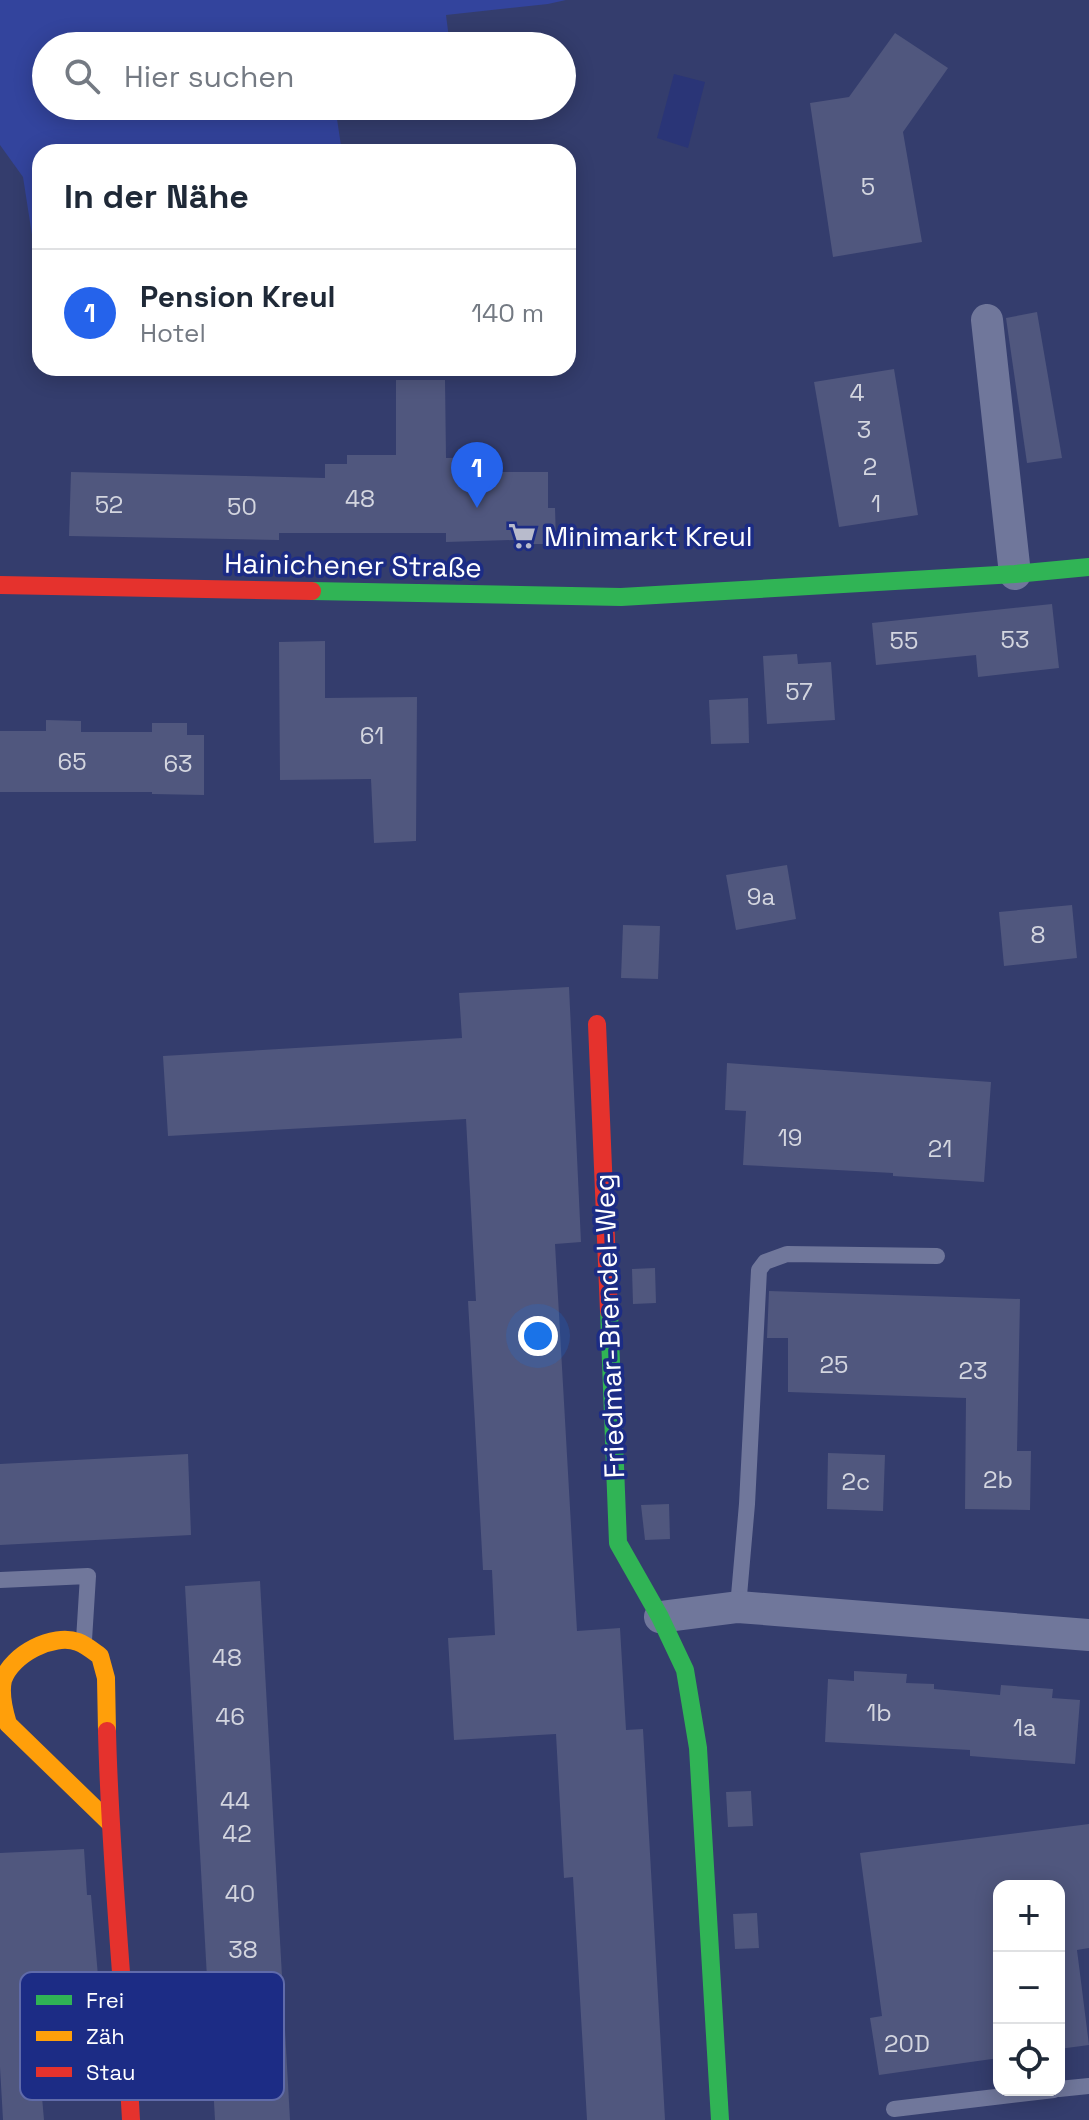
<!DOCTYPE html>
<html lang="de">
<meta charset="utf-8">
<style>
:root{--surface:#fff;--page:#f2f2f3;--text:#1f2937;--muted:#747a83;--line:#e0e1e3;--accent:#2563eb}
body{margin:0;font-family:"Space Grotesk",sans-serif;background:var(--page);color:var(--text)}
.controls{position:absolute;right:24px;bottom:24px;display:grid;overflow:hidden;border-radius:16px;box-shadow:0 4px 20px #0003}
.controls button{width:72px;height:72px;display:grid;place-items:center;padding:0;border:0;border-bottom:2px solid var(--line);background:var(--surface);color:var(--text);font:40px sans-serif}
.you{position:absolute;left:538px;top:1336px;width:28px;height:28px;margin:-20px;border:6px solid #fff;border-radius:50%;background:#1a73e8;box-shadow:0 0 0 12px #1a73e833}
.badge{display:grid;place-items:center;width:52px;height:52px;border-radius:50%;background:var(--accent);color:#fff;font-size:26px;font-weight:700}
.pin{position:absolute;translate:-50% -66px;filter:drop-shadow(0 2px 4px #0008)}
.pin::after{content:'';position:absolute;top:42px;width:28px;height:24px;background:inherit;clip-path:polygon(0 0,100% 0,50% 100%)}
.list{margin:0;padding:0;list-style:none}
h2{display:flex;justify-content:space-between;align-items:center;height:104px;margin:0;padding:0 32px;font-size:34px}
h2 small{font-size:26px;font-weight:400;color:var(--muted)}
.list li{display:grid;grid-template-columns:52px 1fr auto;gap:24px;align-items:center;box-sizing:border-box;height:128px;padding:0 32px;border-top:2px solid var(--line)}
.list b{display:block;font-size:30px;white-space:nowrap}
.list p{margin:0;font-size:26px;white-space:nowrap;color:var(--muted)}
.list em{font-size:26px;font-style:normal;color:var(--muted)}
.icon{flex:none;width:44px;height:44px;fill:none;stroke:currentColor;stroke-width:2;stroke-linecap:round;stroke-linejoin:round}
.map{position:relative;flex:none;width:1089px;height:2120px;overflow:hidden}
.search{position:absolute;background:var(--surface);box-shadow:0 4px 20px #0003;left:32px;top:32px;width:544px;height:88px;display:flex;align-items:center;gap:20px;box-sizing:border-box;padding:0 28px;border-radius:44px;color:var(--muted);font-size:30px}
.panel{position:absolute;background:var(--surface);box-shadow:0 4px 20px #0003;left:32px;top:144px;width:544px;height:232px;border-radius:24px}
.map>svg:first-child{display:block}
</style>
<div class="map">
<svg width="1089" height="2120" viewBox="0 0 1089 2120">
<rect width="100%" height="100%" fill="#343d6d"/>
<polygon fill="#33449d" points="0,0 566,0 548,4 446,15 450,46 46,46 46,106 335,106 342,152 40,152 39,280 23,177 0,145"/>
<polygon fill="#2a3577" points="674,74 705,82 688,148 657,138"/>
<g fill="#50577e">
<polygon points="895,33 948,68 903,132 922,242 833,257 810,103 849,97"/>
<polygon points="1037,312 1062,458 1027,463 1006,318"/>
<polygon points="894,369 918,515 839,527 814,382"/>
<polygon points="396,380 445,380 446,458 496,457 496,467 501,467 501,472 548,472 548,508 555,508 556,540 545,540 545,544 515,544 514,540 446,542 446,533 279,533 279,540 69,536 71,472 325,478 325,464 347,464 347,455 396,455"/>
<polygon points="1052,604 1059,668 978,677 976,655 876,665 872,623"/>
<polygon points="325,641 325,698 417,697 416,841 374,843 371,779 280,780 279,642"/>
<polygon points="797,654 798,664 831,662 835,720 767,724 763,656"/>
<polygon points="748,698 749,743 711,744 709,700"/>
<polygon points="46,720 81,721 81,732 152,732 152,723 187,723 187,735 204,735 204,795 152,794 152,792 0,792 0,731 46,731"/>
<polygon points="787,865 796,919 736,930 726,875"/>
<polygon points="1072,905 1077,958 1004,966 999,912"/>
<polygon points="623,925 660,926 658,979 621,978"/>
<polygon points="569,987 581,1242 555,1244 577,1631 620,1628 626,1730 643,1729 665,2120 587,2120 573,1877 564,1878 556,1734 454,1740 448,1638 495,1635 492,1570 483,1570 475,1424 468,1301 476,1301 466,1119 168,1136 163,1056 462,1038 459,993"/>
<polygon points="727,1063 991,1082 984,1182 893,1176 893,1173 743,1165 746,1111 725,1110"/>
<polygon points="655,1268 656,1303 633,1304 632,1269"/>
<polygon points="769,1291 1020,1299 1017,1451 1031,1451 1030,1510 965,1509 966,1398 788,1392 788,1338 767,1338"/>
<polygon points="828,1453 885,1455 883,1511 827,1509"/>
<polygon points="188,1454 191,1535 0,1545 0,1464"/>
<polygon points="669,1504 670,1539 645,1540 641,1505"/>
<polygon points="260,1581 290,2120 215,2120 185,1586"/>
<polygon points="854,1671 907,1674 906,1683 934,1684 934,1689 1000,1695 1001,1685 1053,1689 1052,1698 1080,1700 1075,1764 970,1756 970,1750 825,1742 828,1679 854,1681"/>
<polygon points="751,1791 753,1826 728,1827 726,1792"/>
<polygon points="1089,1824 1089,1948 1077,1950 1089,2045 1059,2049 1059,1886 999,1886 999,2058 879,2075 870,2018 882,2016 860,1853"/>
<polygon points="84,1849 87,1895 91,1895 98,1976 105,2094 42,2097 44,2120 3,2120 0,2067 0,1853"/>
<polygon points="757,1913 759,1948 735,1949 733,1914"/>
</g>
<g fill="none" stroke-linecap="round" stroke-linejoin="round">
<g stroke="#70779b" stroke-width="16">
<polyline points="0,1580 88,1576 84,1640"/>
<polyline points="738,1607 747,1504 759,1270 765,1262 787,1254 937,1256"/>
<polyline points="1059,2089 1089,2086"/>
<polyline points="894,2109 1054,2090"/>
</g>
<g stroke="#70779b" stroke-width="32">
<polyline points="987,320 1015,574"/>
<polyline points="660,1617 738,1607 1089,1635"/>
</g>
<g stroke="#30b455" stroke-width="18">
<polyline points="312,591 621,597 1015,574 1089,567"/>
<polyline points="609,1311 618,1543 660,1617 685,1670 698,1748 720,2120"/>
</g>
<path stroke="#ff9f0a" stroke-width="18" d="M107 1731 106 1678 100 1656C93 1651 86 1645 78 1642 53 1633 12 1654 3 1680 0 1693 4 1711 8 1724L109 1822"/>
<g stroke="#e5322d" stroke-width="18">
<polyline points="0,585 312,591"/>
<polyline points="597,1024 609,1311"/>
<path d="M107 1731C110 1861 124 1990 131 2120"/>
</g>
</g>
<defs>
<g id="supermarket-bare" transform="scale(2.16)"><path d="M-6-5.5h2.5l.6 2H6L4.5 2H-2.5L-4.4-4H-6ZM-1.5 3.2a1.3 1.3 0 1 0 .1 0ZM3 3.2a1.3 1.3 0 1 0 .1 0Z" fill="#b8bbcc" stroke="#1c2c85" stroke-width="2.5" paint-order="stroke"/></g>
</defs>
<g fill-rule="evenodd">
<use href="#supermarket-bare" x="522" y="536"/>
</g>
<g text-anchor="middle" stroke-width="7" stroke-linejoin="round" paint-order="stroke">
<g font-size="24" fill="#d3d5df">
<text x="868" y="195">5</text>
<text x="857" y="401">4</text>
<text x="864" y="438">3</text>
<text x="870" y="475">2</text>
<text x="360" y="507">48</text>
<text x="876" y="512">1</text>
<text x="109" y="513">52</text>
<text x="242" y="515">50</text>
<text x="1015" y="648">53</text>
<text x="904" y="649">55</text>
<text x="799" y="700">57</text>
<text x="372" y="744">61</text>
<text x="72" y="770">65</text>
<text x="178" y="772">63</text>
<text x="761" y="905">9a</text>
<text x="1038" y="943">8</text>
<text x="790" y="1146">19</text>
<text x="940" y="1157">21</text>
<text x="834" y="1373">25</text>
<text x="973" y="1379">23</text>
<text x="998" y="1488">2b</text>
<text x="856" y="1490">2c</text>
<text x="227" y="1666">48</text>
<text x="879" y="1721">1b</text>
<text x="230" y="1725">46</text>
<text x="1025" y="1736">1a</text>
<text x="235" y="1809">44</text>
<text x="237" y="1842">42</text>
<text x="240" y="1902">40</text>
<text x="243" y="1958">38</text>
<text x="907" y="2052">20D</text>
</g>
<g font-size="28" fill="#fff" stroke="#1c2c85" text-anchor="start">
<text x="544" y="546">Minimarkt Kreul</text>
</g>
<g font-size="28" fill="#fff" stroke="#1c2c85">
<text transform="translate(353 565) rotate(1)" y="10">Hainichener Straße</text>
<text transform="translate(609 1326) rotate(-92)" y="10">Friedmar-Brendel-Weg</text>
</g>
</g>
<rect x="20" y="1972" width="264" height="128" rx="12" fill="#1c2c85" stroke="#606baa" stroke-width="2"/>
<rect x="36" y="1995" width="36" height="10" fill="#30b455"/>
<rect x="36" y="2031" width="36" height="10" fill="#ff9f0a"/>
<rect x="36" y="2067" width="36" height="10" fill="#e5322d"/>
<g font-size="22" fill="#fff">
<text x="86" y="2008">Frei</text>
<text x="86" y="2044">Zäh</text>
<text x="86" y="2080">Stau</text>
</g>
</svg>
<div class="controls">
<button>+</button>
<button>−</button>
<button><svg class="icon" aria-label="locate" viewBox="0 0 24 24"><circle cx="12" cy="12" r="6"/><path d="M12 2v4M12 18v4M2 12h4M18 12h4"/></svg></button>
</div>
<div class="you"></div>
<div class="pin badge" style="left:477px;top:508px">1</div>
<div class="search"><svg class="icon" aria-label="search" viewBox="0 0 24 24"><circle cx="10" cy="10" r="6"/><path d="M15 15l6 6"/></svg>Hier suchen</div>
<section class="panel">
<h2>In der Nähe<small></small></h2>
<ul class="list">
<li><span class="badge">1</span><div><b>Pension Kreul</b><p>Hotel</p></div><em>140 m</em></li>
</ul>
</section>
</div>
